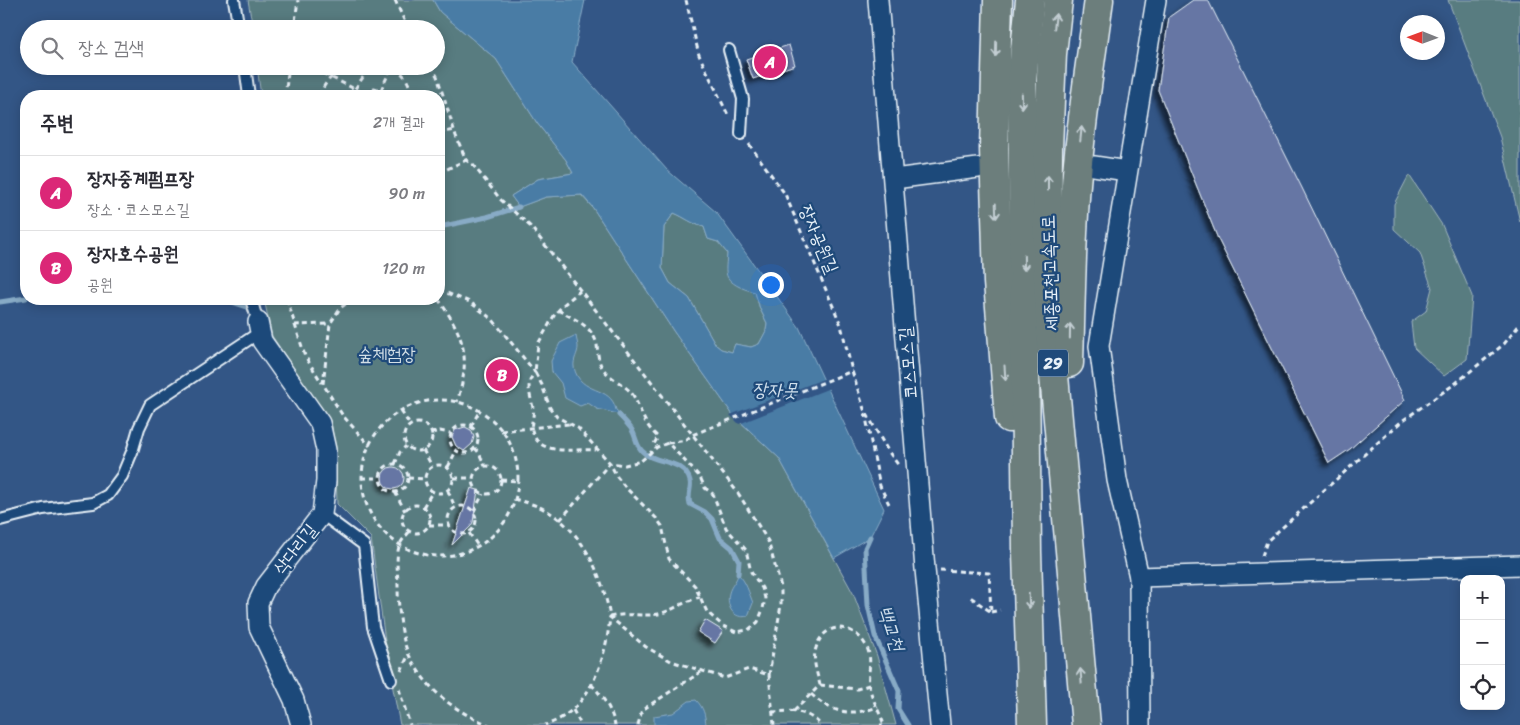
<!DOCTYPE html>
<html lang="ko">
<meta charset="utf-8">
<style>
:root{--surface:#fff;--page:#f2f2f3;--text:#2b2b33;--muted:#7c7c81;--line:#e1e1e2;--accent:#db2777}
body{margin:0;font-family:Sriracha,"Poor Story",sans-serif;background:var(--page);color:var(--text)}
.controls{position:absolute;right:15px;bottom:15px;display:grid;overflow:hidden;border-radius:10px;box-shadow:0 2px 12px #0003}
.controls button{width:45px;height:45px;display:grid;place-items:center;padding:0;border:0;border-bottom:1px solid var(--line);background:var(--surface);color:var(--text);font:25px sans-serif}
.compass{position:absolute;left:1400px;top:15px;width:45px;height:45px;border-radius:50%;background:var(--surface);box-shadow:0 2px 12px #0003;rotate:271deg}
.you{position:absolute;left:770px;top:284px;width:18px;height:18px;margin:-12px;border:4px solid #fff;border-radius:50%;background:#1a73e8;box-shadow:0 0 0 8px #1a73e833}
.badge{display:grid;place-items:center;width:32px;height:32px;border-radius:50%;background:var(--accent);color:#fff;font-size:16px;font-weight:700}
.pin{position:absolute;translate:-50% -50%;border:2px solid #fff;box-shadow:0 1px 5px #0006}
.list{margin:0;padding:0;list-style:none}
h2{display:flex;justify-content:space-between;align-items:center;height:65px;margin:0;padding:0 20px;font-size:21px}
h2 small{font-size:16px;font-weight:400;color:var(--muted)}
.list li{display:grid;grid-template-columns:32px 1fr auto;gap:15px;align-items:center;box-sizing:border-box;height:75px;padding:0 20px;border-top:1px solid var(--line)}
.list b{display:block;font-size:19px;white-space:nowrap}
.list p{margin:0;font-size:16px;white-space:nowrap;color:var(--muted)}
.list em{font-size:16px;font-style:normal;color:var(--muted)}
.icon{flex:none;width:28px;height:28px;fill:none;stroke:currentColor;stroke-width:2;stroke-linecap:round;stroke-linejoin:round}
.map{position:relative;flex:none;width:1520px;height:725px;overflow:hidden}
.search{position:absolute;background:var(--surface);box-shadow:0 2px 12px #0003;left:20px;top:20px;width:425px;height:55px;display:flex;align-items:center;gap:12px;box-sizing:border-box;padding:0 18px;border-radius:28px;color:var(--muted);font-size:19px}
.panel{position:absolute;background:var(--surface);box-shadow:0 2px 12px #0003;left:20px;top:90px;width:425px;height:215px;border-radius:20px}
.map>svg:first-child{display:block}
</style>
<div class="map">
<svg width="1520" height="725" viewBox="0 0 1520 725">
<defs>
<filter id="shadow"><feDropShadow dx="-4.5" dy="4.5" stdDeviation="2.5" flood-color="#0009"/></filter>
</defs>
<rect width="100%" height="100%" fill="#335686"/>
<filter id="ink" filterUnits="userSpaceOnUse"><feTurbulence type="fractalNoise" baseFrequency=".02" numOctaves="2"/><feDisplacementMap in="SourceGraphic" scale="10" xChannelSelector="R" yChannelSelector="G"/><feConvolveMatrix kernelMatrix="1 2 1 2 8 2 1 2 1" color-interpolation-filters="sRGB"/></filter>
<g filter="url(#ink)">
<g fill="#597b80" stroke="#a0b6bc">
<polygon points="248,0 433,0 440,12 496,59 537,123 566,160 573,173 538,179 511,196 519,207 546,197 581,195 593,208 674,332 733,415 779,458 853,593 877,656 896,725 400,725 388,663 371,538 337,504 336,472 332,426 272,336 264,299 439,299 439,96 261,96 257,66 436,66 436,29 253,29"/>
<polygon points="1448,0 1519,0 1520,2 1520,222 1500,137"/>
<polygon points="1409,175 1442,225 1472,296 1467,359 1444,376 1414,348 1411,322 1426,311 1432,288 1420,253 1394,229 1394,204"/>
<path d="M674 213C686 218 690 223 704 227L708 239 718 242 727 253V271L755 292 760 309 767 323 766 331 759 344 751 347 735 344 732 352 721 349 716 345 689 298 670 283 662 268 664 227Z"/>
</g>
<g fill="#487ca5" stroke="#88abc6" fill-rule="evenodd">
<path d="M433 0H585L572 62 667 170 716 212 799 327 884 509 870 537 834 558 779 458 733 415 674 332 593 208 582 195 546 197 519 207 511 196 538 179 573 173 566 160 537 123 496 59 440 12ZM674 213C686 218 690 223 704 227L708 239 718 242 727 253C727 260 724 272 728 278 734 286 746 290 755 292L760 309 767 323 766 331 759 344 751 347 735 344 732 352 721 349 716 345 689 298 670 283 662 268 664 227Z"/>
<path d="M576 335C576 339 578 343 578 347 578 354 573 359 574 367 580 396 611 384 616 410L622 415 597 409 588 403 580 406 565 398 561 383 552 372 551 361 560 343Z"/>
<path d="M738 574C746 581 749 593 753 603L748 616C733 620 726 606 729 593 731 585 737 581 738 574Z"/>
<path d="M696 700C704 708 705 715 706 725H654V716L673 713 689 701Z"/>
</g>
<polygon fill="#335686" points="826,378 830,388 739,424 730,415"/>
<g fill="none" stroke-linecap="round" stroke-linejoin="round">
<g stroke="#88abc6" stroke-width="5">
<polyline points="439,227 487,217 519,207"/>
<polyline points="223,299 247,307 271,301 274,299"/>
<polyline points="0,302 26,298"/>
<path d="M619 415C624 420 629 425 632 430 636 437 636 445 642 451 655 465 684 458 690 481 692 488 687 494 690 504L705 512 712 519 720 538 732 548 739 561 738 574"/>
<polyline points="870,537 865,548 868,605 875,636 899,691 898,709 908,725"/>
</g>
</g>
<g fill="#6676a4" stroke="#e8f1f8" filter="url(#shadow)">
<polygon points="1193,0 1208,0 1302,188 1405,400 1350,449 1329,463 1218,239 1158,90 1169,17"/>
<polygon points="789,45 795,65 753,79 746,59"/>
<polygon points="465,427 471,430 474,437 472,444 464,451 456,446 452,437 455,430"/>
<circle cx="393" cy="478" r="11"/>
<polygon points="471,488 478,490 473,522 471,526 452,545"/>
<polygon points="705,620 723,631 715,643 698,632"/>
</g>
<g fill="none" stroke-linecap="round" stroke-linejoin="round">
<g stroke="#e8f1f8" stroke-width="14">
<g id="service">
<polyline points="234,0 239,29"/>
<polyline points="729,50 743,99 741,134"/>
<polyline points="245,66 249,96"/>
<polyline points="251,299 258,322"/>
<polyline points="322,514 364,545 373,627 391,680"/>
<polyline points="0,520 43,509 93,503 108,495 122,476 132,452 139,428 150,405 260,332"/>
</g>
</g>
<g stroke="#e8f1f8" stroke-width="22">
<g id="minor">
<polyline points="878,0 925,569 940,725"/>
<polyline points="1094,166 1127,171"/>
<polyline points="894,179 978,168"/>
<polyline points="258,322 262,341 320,423 326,450 326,481 322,514 266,586 258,603 259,627 294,700 301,725"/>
<polyline points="1139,577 1520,565"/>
<polyline points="1140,725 1139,577 1117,480 1099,346 1156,0"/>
</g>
</g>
<g stroke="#e8f1f8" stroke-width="31">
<g id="motorway">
<polyline points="998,0 994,148 998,282 1009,418"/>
<polyline points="1030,0 1022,81 1027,552 1032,725"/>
<polyline points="1058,0 1052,54 1048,148 1047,260 1052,354 1086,725"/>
<path d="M1069 363C1071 300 1071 236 1077 173 1082 115 1091 58 1099 0"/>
</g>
</g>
<g stroke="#e8f1f8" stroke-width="3" stroke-dasharray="5 4" stroke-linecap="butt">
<polyline points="395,0 408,29"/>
<polyline points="686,0 699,55 729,117"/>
<polyline points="294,29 298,0"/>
<polyline points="351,29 379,27 381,29"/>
<polyline points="308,66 367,95 367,96"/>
<path d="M431 66 437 76 456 136 466 160 473 165 501 200 531 227 738 493 768 541 781 587V605L769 675 749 669 725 678 671 661 646 647 610 617C606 659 590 712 545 725"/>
<path d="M381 90 391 68C404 70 410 84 412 96"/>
<polyline points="367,95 370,90 374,88 381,90 385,96"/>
<polyline points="285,96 289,66"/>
<path d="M320 96C327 72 346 67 368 70L370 66"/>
<polyline points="350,96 368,70"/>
<polyline points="439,131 444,132 455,130"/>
<polyline points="439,140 444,132"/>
<polyline points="749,144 785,194 841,325 852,371 864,409 888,451 899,466"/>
<polyline points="439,173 466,160"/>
<path d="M439 290 470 302 493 320 535 372C525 384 530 393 533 408 535 415 530 423 532 430 538 458 577 448 596 450"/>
<polyline points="287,299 295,325 330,324"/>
<polyline points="353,299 340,308 330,324 323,384 343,416 370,446"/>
<path d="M438 299C465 336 471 358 457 402"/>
<path d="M558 310C574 319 593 326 597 345 598 354 598 363 604 370 612 380 626 385 633 395 642 411 643 424 658 437L654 444 657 447"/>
<polyline points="295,325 305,356 322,383"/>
<circle cx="440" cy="478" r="78"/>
<polyline points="401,411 410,425"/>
<polyline points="865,413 880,486 889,504"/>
<circle cx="418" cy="437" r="14"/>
<circle cx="464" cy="439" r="14"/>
<polyline points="471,426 479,412"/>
<polyline points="501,431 569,424"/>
<polyline points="431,433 440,431 450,433"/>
<polyline points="668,443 686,440 692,435 852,371"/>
<polyline points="475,448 479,453 485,466"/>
<polyline points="423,450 432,466"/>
<circle cx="394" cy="478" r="14"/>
<polyline points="395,464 400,452 406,446"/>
<circle cx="439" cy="479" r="14"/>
<circle cx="487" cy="480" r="14"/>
<polyline points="448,467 456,451"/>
<polyline points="362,478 379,478"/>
<polyline points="408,478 425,479"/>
<polyline points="454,478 472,478"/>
<polyline points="501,480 517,481"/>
<polyline points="448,491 455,507"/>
<polyline points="395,492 405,511"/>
<path d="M514 499C525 502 537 505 547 511 584 532 603 577 610 617 627 612 642 617 658 614 672 611 685 601 700 597"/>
<circle cx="416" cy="519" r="14"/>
<circle cx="462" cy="520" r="14"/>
<polyline points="423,507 433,491"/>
<polyline points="474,511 483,494"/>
<polyline points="560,520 610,463 625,465 641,461 657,447 668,443 700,477 705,488 713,494 726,528 746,550 751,572 762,588 765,598 763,609 758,622 748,630 736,632 723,626 707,612 695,586 669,559 662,526 656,518 626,488 617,477 610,463 578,428 557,417 550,408 542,385 535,372 538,344 555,314 563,305 580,291"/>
<polyline points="429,525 449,525"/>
<path d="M409 532C406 536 402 540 400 544 395 556 398 574 398 586 398 605 401 641 410 657 428 691 454 711 489 725"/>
<polyline points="469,533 478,546"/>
<polyline points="1262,556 1267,541 1402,421 1456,383 1504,344 1520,324"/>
<polyline points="940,570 989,573 991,612 969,596"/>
<polyline points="991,612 1000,610"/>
<polyline points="401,671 408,656"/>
<polyline points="769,675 774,725"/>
<path d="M591 684C603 697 611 708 615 725"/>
<polyline points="820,685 857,689 869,685"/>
<polyline points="399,689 410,725"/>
<path d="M811 694C832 714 851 716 878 707"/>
<polyline points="573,710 581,725"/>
<path d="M794 711 820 685C817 673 812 660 816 648 824 621 852 623 865 644 874 658 867 672 869 685 871 698 880 712 884 725H880"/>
<path d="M772 712C793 711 805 709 821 725"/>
<polyline points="638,725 642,710 701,672"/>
</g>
<use href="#service" stroke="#1f4a7a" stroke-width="10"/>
<use href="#minor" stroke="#1f4a7a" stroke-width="19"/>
<use href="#motorway" stroke="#6c7e7c" stroke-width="28"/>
</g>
<defs><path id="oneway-shaft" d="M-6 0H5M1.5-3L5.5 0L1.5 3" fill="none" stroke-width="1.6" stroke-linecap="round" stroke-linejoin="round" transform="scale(1.25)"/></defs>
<g stroke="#c3ced3">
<use href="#oneway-shaft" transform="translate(1055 21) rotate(-84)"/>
<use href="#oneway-shaft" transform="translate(996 49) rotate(91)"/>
<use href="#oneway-shaft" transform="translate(1022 101) rotate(89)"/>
<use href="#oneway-shaft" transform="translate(1081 134) rotate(-84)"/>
<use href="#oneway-shaft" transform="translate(1048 183) rotate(-90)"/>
<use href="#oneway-shaft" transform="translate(996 211) rotate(88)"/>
<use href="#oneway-shaft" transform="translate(1024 263) rotate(89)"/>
<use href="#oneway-shaft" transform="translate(1070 331) rotate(-89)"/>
<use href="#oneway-shaft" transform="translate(1005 373) rotate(86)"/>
<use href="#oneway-shaft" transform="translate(1029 601) rotate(88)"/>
<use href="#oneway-shaft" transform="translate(1081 676) rotate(-95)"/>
</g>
</g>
<g text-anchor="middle" stroke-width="4.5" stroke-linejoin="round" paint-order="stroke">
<rect fill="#1f4a7a" stroke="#acbfd2" stroke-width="1" x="1038" y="349.5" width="30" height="27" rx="4"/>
<g font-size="16" font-weight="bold" fill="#e8f1f8">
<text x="1053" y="369">29</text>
</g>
<g font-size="18" fill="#e8f1f8" stroke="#1f4a7a">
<text transform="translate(819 239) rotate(67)" y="6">장자공원길</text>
<text transform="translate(1050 273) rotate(-92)" y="6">세종포천고속도로</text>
<text transform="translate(908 363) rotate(-95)" y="6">코스모스길</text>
<text transform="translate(295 549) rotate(-52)" y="6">삭다리길</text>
</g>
<g font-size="18" fill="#d3dfe6" stroke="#1f4a7a">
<text x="387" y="360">숲체험장</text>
</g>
<g font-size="19" font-style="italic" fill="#d0dfec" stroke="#1f4a7a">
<text x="775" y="396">장자못</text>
<text transform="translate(892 628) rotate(72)" y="7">백교천</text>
</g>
</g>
</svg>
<div class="controls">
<button>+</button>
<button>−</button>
<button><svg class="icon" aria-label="locate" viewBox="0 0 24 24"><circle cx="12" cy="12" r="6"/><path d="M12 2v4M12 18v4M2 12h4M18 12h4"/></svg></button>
</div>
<svg class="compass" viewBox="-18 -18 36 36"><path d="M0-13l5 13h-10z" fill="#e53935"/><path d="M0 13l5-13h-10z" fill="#7c7c81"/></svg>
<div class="you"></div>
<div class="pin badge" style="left:770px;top:62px">A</div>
<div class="pin badge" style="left:502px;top:375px">B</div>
<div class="search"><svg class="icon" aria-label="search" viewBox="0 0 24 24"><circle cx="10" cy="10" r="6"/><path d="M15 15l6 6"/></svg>장소 검색</div>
<section class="panel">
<h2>주변<small>2개 결과</small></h2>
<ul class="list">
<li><span class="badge">A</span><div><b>장자중계펌프장</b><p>장소 · 코스모스길</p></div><em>90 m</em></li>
<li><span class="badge">B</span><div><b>장자호수공원</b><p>공원</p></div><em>120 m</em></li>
</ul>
</section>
</div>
